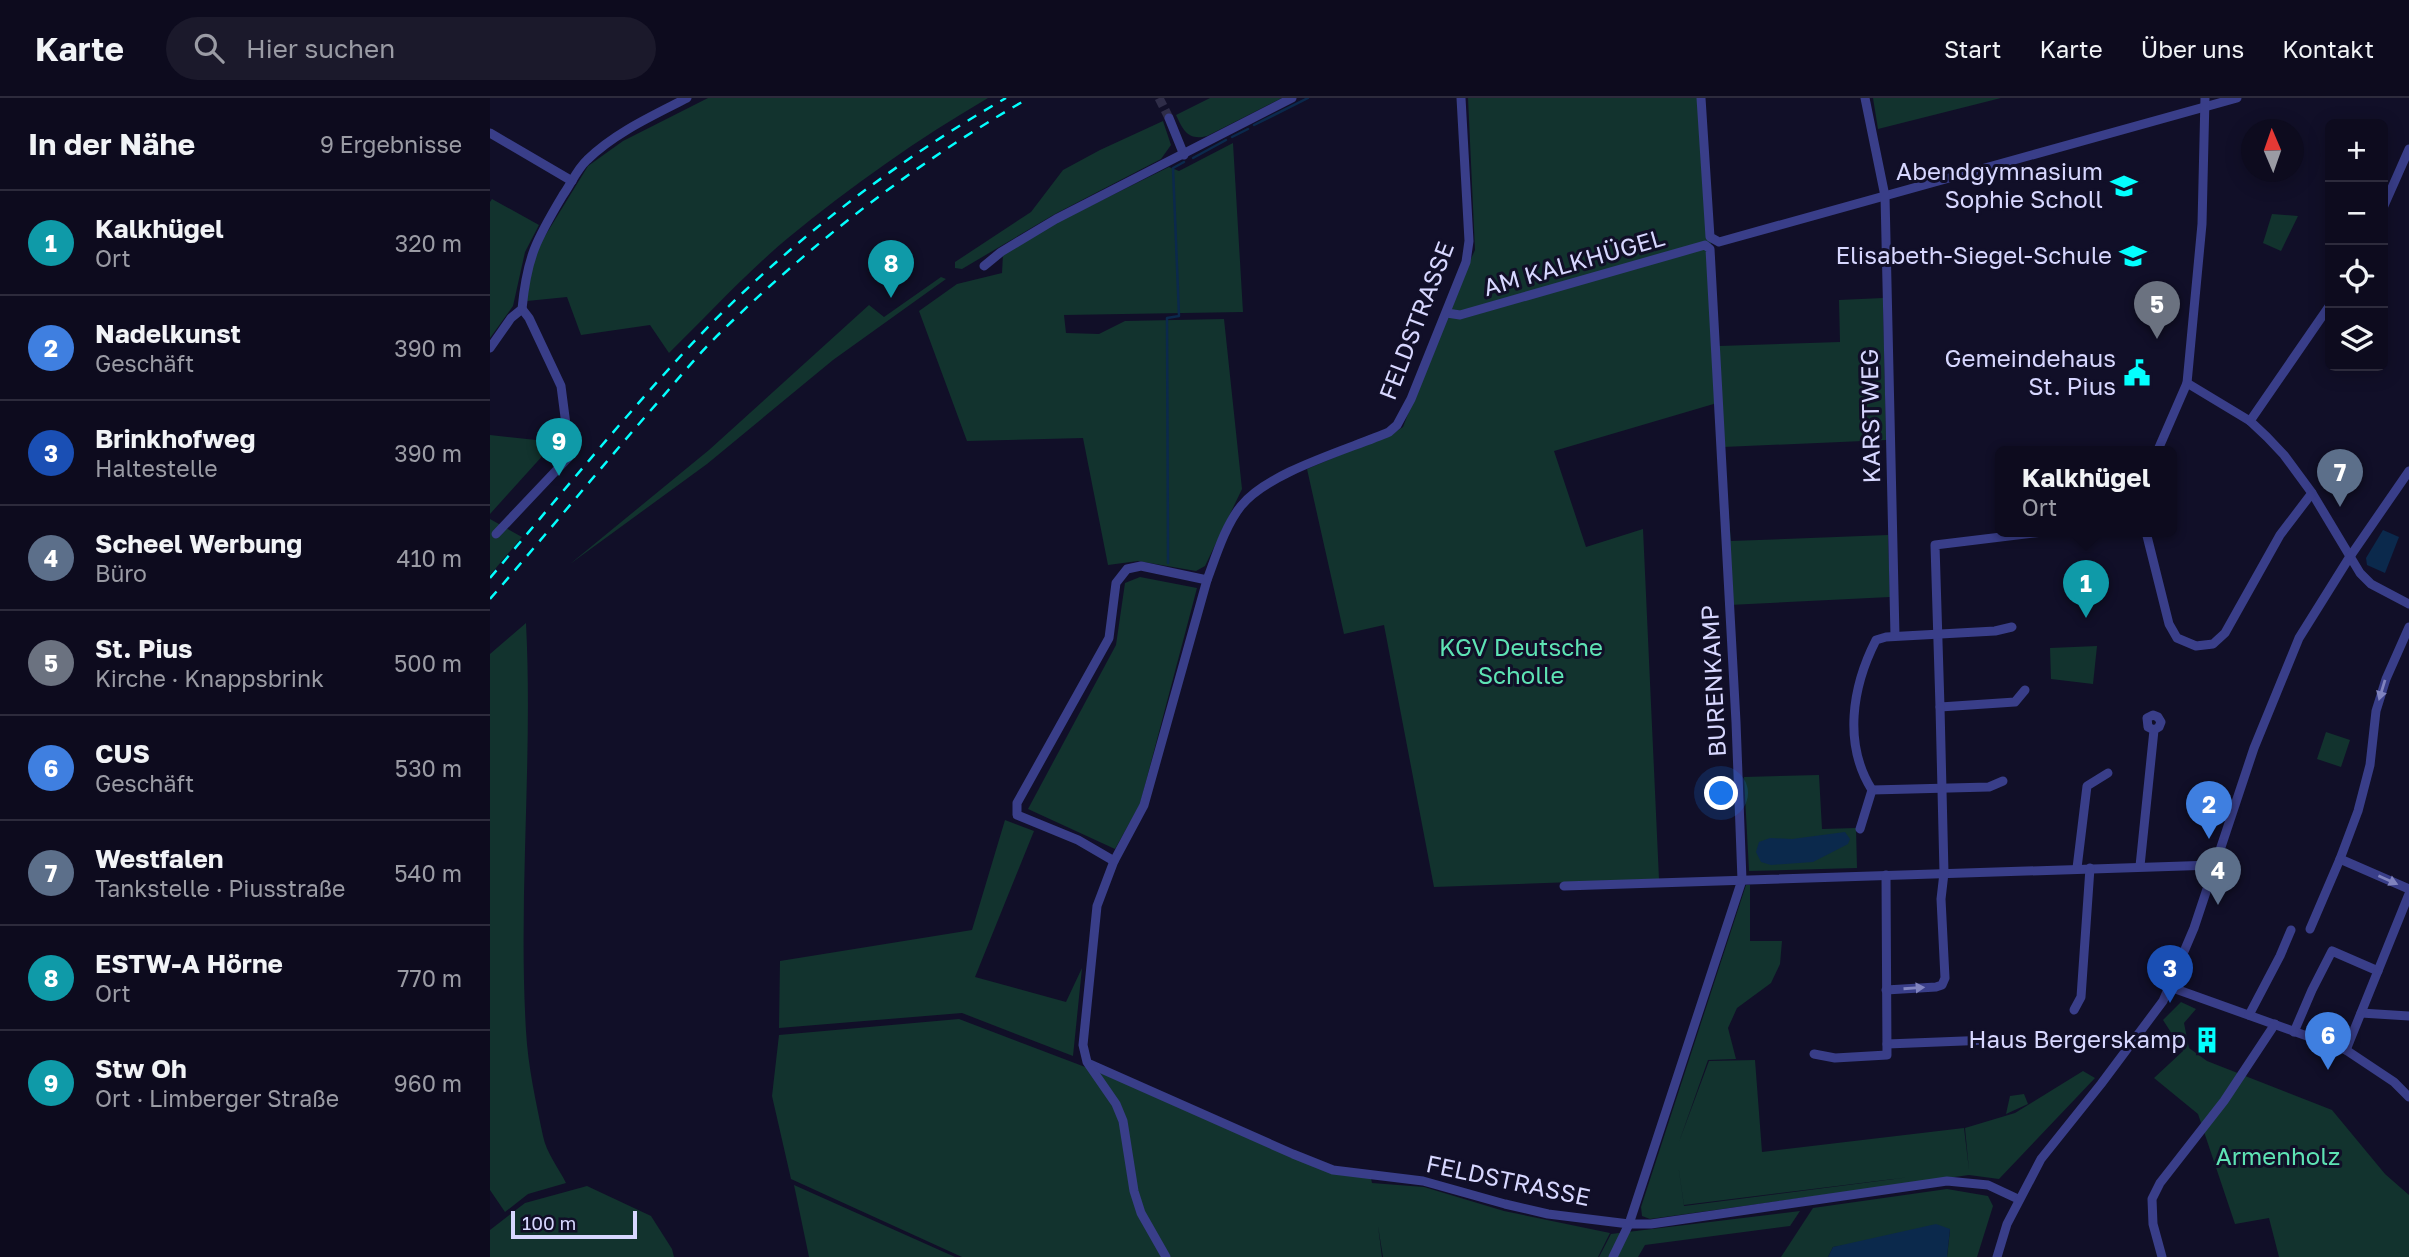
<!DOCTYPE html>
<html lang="de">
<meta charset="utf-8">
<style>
:root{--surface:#0d0b1e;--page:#1b192b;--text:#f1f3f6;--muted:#9a9ba4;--line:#2d2b3c;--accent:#db2777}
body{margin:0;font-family:"Golos Text",sans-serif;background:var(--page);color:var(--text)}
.controls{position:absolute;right:21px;top:21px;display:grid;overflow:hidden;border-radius:10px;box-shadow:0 4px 18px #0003}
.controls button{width:63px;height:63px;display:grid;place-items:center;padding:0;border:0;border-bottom:2px solid var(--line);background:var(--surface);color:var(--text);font:35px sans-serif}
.compass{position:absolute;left:1751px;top:21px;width:63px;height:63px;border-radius:50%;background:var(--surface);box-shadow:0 4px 18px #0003;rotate:358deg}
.scale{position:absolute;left:21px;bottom:18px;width:126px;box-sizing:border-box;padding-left:7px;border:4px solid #d7d7ff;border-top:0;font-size:19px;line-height:24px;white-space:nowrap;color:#d7d7ff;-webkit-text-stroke:5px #110f28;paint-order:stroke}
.you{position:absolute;left:1232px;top:696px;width:24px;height:24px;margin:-18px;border:5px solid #fff;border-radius:50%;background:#1a73e8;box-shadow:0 0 0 10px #1a73e833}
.badge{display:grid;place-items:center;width:46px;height:46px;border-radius:50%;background:var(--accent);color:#fff;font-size:23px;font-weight:700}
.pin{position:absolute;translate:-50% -58px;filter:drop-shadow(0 2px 4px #0008)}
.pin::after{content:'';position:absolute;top:37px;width:24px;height:21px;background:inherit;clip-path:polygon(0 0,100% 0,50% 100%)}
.popup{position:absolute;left:1505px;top:348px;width:182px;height:91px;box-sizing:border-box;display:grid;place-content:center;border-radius:10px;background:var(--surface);filter:drop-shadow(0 2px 5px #0005);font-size:23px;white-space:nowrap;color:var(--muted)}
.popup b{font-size:26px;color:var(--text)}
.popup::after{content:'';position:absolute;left:50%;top:100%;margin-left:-14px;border:14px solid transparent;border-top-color:var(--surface)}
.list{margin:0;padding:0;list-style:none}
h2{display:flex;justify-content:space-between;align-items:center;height:91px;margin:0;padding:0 28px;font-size:30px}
h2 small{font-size:23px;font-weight:400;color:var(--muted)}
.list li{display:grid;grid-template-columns:46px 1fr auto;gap:21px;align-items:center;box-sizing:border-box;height:105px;padding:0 28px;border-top:2px solid var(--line)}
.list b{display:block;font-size:26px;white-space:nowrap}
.list p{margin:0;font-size:23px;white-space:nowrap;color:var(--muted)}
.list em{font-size:23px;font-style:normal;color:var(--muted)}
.icon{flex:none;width:38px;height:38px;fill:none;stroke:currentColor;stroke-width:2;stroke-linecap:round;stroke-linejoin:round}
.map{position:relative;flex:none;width:1919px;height:1159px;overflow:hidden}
header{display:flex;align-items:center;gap:42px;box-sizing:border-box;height:98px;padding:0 35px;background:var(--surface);border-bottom:2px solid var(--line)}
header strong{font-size:33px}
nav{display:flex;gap:38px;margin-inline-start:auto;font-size:24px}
.search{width:490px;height:63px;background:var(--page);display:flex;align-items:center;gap:18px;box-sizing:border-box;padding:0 24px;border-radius:38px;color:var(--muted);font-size:26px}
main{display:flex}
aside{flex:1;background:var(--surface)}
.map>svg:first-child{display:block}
</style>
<header>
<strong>Karte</strong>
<div class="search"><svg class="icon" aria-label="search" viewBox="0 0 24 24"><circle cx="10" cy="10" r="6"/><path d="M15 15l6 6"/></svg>Hier suchen</div>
<nav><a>Start</a><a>Karte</a><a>Über uns</a><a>Kontakt</a></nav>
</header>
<main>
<aside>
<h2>In der Nähe<small>9 Ergebnisse</small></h2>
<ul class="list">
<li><span class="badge" style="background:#0f9aa8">1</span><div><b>Kalkhügel</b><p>Ort</p></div><em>320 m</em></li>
<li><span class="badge" style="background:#3f7fe0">2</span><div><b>Nadelkunst</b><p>Geschäft</p></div><em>390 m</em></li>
<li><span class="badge" style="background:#1a4fb4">3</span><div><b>Brinkhofweg</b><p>Haltestelle</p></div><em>390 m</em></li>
<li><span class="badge" style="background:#5c6f8a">4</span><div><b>Scheel Werbung</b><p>Büro</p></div><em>410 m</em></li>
<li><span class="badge" style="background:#6b7280">5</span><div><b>St. Pius</b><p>Kirche · Knappsbrink</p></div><em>500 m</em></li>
<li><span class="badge" style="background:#3f7fe0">6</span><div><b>CUS</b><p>Geschäft</p></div><em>530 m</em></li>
<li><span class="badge" style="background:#5c6f8a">7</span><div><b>Westfalen</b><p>Tankstelle · Piusstraße</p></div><em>540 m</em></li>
<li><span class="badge" style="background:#0f9aa8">8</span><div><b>ESTW-A Hörne</b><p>Ort</p></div><em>770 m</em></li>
<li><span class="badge" style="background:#0f9aa8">9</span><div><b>Stw Oh</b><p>Ort · Limberger Straße</p></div><em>960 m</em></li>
</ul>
</aside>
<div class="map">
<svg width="1919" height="1159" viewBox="0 0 1919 1159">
<rect width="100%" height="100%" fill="#110f28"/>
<g fill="#12332e" fill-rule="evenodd">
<path d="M218 0H498C428 41 361 88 298 140 256 175 218 217 179 255L160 227 91 237 77 199 37 203 39 179 47 151 98 68 133 43Z"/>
<path d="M720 0H792L717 38C698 43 693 32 686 17Z"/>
<polygon points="978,0 1210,0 1229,248 1350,244 1349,202 1393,200 1396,342 1233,349 1241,443 1398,437 1400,499 1239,507 1227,305 1064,353 1096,449 1153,431 1169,781 944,789 894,527 854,536 817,371 905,334 913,329 962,202 985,152"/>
<polygon points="1383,0 1511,0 1388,31"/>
<polygon points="673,23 681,47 671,61 565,116 472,171 465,170 465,164 541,114 573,72 610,52"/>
<polygon points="743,45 753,214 574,217 576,235 609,236 635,223 734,221 752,391 715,468 706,473 648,463 618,467 593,340 477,343 429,213 467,186 512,175 513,156 568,124 679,69 689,73"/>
<polygon points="2,101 49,127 35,154 23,208 0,240 0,104"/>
<polygon points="1782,116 1808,118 1791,153 1773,145"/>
<polygon points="451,179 456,181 343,262 217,366 80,466 219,352 379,207 394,219"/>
<polygon points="0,337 65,344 0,416"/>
<polygon points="0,421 32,439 0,477"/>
<polygon points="650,479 707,490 650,706 625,751 538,711 626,547 635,485"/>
<path d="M36 525C43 661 28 797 36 933 38 969 46 1004 53 1038 56 1054 69 1071 76 1085L38 1096 15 1114 0 1092V556Z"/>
<polygon points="1607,548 1603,586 1561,581 1560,550"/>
<polygon points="1836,634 1860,642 1851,669 1827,661"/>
<polygon points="1329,677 1332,731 1366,730 1367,770 1259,773 1254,679"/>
<polygon points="515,722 544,733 485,879 576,904 592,870 583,958 472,915 289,930 290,863 482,832"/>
<path d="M1256 787H1260V843H1292L1290 866 1281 885 1247 910 1238 930 1246 961 1218 962 1189 1044 1219 963 1265 962 1272 1054 1474 1030 1479 1072 1475 1030 1525 1015 1593 973 1605 980 1509 1081 1479 1077 1160 1121 1152 1118 1151 1109ZM1188 1066 1194 1107 1420 1079 1194 1108Z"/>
<polygon points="1691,904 1706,911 1694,925 1699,950 1717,963 1842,1012 1895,1076 1919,1097 1919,1159 1789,1159 1779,1120 1745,1126 1708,1016 1664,980 1693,953 1673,922"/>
<polygon points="469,921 611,975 836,1067 880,1076 882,1085 934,1089 1014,1113 1120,1135 1108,1159 893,1159 888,1128 892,1159 472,1159 301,1081 282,998 289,937"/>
<polygon points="1534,996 1538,1006 1516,1016 1520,998"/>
<polygon points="304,1087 465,1159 319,1159"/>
<polygon points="97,1088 161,1118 182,1151 184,1159 0,1159 0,1132 35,1105"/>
<polygon points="1457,1091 1498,1098 1503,1108 1487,1159 1457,1159 1460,1131 1343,1149 1338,1159 1291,1159 1323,1110"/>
<polygon points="1310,1113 1300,1128 1155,1147 1148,1159 1109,1159 1121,1136"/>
</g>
<g fill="#0b294c">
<polygon points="1893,432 1909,439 1895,475 1877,467 1876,460"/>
<polygon points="1355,734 1360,741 1358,746 1323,764 1281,767 1271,764 1266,754 1269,744 1280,740 1302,741"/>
<polygon points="1446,1126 1460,1131 1457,1159 1338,1159 1343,1149"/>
</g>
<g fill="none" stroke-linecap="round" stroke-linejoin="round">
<g stroke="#0b294c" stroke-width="2.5">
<polyline points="764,27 818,0"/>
<polyline points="742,39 758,31"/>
<polyline points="703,60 736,42"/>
<polyline points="678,465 677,220 689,218 683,70 694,64"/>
</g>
<polyline stroke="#2f2d48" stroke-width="9" stroke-dasharray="9 4.5" stroke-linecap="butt" points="669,0 679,20"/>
<g stroke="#393e89" stroke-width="9">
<polyline points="1211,0 1220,139 1229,144 1747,0"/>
<polyline points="1375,0 1395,98 1405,538"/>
<polyline points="679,20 694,57"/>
<polyline points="0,35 82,83"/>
<polyline points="1893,110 1919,51"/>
<polyline points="494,168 511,154 566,121 802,0"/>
<polyline points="957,215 970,217 1215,147 1220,151 1246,624 1252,782 1139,1126 1123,1159"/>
<path d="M0 250 21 220 32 211C37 159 46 142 73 97 81 86 87 71 97 62 124 35 164 17 197 0"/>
<polyline points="1697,285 1760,323 1777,339 1794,357 1822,395 1870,475 1881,486 1919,506"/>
<polyline points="1760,323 1840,207"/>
<polyline points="1667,354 1697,285 1712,126 1715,0"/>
<polyline points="1656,434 1679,526 1687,540 1706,548 1723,546 1735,535 1790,437 1822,395"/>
<polyline points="6,436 78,360 79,350 71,288 39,220 32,211"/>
<polyline points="1919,529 1896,581 1886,613 1880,667 1868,713 1850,761 1919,791"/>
<polyline points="1535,592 1525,604 1450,609 1445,447 1553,434"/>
<polyline points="1382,692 1499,689 1513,683"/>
<path d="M1370 731 1382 692C1353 646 1362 589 1386 542L1396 539 1505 533 1522 529"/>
<polyline points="624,763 588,742 527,717 527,705 619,540 626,485 637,471 651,468 717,482"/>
<polyline points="1650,768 1664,632 1669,629 1671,624 1668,619 1663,617 1657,620 1658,629 1664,632"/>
<polyline points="1587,770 1597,688 1618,675"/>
<polyline points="1074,788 1724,767"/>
<polyline points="1820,831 1850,761"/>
<polyline points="1680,889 1856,952 1904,984 1919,999"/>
<polyline points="1396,892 1446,889 1452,887 1455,880 1451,801 1454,775 1450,609"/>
<polyline points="1584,912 1591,899 1600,770"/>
<polyline points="1871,915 1919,918"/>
<polyline points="1759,917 1790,858 1801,832"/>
<polyline points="1804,934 1822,892 1842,853 1888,873"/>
<polyline points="1397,946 1499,942"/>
<polyline points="1856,952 1919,796"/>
<polyline points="1324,956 1345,960 1397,957 1396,777"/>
<polyline points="600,966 803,1056 843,1072 933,1083 1015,1106 1058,1116 1139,1126 1161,1126 1457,1083 1498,1087 1528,1101"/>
<path d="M676 1159 651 1115 644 1093 633 1023 626 1006 597 964 593 947 607 808 624 763 654 707 717 482C726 458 735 428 751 408 778 374 857 352 899 334L907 327 921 301 976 164 979 143 971 0"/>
<polyline points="1507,1159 1517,1126 1551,1061 1611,986 1673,903 1704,830 1764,650 1809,540 1859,460 1919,373"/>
<polyline points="1672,1159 1663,1126 1662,1101 1670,1085 1734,1003 1785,926"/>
</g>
<g stroke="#03fffe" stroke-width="2.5" stroke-dasharray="10 9" stroke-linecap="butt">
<path d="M0 480C65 403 129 325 197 251 289 152 399 67 516 0"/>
<path d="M0 501C54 439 107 374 161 312 185 285 207 257 232 233 325 142 427 64 539 0"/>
</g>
</g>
<defs><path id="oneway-solid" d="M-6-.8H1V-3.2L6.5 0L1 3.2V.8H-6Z" transform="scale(1.75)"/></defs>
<g fill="#8083be">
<use href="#oneway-solid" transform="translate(1892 592) rotate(107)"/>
<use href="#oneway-solid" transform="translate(1898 782) rotate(24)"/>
<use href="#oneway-solid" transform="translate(1424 890) rotate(-4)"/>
</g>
<defs>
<g id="school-bare" transform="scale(2.1)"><path d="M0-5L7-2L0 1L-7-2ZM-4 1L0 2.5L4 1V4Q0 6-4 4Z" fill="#03fffe" stroke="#110f28" stroke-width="2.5" paint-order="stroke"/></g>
<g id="civic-bare" transform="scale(2.1)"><path d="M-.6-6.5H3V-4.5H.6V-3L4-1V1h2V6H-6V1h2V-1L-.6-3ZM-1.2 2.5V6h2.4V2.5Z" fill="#03fffe" stroke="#110f28" stroke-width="2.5" paint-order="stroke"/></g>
<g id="building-bare" transform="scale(2.1)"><path d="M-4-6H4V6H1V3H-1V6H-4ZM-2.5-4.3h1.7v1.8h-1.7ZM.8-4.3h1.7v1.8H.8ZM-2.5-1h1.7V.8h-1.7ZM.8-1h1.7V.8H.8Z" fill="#03fffe" stroke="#110f28" stroke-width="2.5" paint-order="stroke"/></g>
</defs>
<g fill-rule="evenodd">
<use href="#school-bare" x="1634" y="88"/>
<use href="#school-bare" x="1643" y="158"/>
<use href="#civic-bare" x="1647" y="275"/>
<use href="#building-bare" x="1717" y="942"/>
</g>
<g text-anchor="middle" stroke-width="6" stroke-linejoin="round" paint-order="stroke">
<g font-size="24" fill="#d7d7ff" stroke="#110f28" text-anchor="end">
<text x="1613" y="82">Abendgymnasium<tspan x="1613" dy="28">Sophie Scholl</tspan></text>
<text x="1622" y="166">Elisabeth-Siegel-Schule</text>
<text x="1626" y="269">Gemeindehaus<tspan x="1626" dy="28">St. Pius</tspan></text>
<text x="1696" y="950">Haus Bergerskamp</text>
</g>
<g font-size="24" fill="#d7d7ff" stroke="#110f28">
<text transform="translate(1084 165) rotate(-16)" y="8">AM KALKHÜGEL</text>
<text transform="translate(927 223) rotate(-69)" y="8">FELDSTRASSE</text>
<text transform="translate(1381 318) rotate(-91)" y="8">KARSTWEG</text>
<text transform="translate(1224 583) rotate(-93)" y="8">BURENKAMP</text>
<text transform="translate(1018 1083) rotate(12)" y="8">FELDSTRASSE</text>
</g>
<g font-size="24" fill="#5ee3b4" stroke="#110f28">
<text x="1031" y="558">KGV Deutsche<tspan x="1031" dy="28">Scholle</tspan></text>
<text x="1788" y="1067">Armenholz</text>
</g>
</g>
</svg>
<div class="controls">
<button>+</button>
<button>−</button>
<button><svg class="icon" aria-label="locate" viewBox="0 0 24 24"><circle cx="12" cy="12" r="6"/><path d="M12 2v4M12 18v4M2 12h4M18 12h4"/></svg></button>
<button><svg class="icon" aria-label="layers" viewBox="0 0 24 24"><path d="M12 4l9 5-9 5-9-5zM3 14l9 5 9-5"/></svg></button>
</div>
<svg class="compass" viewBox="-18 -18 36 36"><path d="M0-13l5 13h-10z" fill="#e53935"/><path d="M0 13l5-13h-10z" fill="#9a9ba4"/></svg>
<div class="scale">100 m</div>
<div class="you"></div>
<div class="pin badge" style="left:1596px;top:520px;background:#0f9aa8">1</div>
<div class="popup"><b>Kalkhügel</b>Ort</div>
<div class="pin badge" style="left:1719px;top:741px;background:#3f7fe0">2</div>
<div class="pin badge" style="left:1680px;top:905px;background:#1a4fb4">3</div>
<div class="pin badge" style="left:1728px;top:807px;background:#5c6f8a">4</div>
<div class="pin badge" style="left:1667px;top:241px;background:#6b7280">5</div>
<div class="pin badge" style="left:1838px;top:972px;background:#3f7fe0">6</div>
<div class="pin badge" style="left:1850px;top:409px;background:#5c6f8a">7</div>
<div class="pin badge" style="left:401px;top:200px;background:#0f9aa8">8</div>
<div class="pin badge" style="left:69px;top:378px;background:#0f9aa8">9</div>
</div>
</main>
